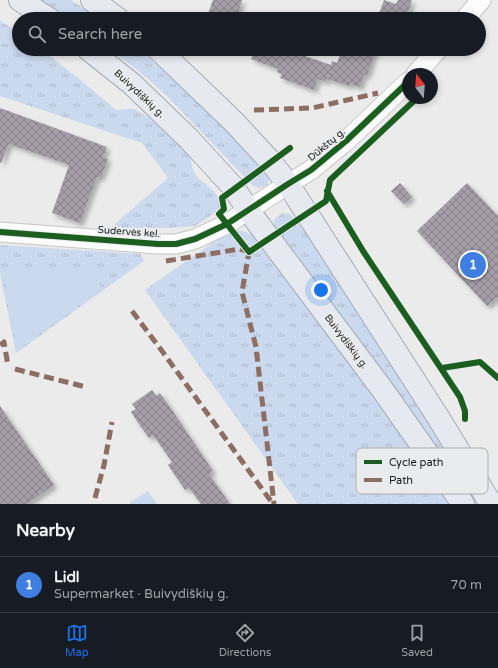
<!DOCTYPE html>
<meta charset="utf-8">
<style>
:root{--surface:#171b24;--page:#242831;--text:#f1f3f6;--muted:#9ea1a6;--line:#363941;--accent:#1a73e8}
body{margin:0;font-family:"Varela Round",sans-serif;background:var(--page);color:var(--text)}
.compass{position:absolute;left:402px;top:68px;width:36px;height:36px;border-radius:50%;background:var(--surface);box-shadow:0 2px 6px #0003;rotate:343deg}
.you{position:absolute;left:321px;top:290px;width:14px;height:14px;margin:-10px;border:3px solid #fff;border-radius:50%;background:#1a73e8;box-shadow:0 0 0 6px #1a73e833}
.badge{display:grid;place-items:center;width:26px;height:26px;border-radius:50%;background:var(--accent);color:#fff;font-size:13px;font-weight:700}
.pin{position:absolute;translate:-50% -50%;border:2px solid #fff;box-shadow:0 1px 4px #0006}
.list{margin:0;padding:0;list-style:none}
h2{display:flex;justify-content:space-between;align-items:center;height:52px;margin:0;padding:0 16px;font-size:17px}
h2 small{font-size:13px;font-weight:400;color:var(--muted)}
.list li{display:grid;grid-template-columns:26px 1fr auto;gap:12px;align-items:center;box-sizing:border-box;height:56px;padding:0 16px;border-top:1px solid var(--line)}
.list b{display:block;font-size:15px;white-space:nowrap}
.list p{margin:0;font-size:13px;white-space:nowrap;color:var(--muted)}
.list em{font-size:13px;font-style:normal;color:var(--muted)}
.icon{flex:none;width:22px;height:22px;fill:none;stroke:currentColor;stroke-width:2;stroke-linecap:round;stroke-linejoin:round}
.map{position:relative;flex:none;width:498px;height:504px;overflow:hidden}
.search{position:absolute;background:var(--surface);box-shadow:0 2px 6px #0003;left:12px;right:12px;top:12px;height:44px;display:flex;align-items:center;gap:10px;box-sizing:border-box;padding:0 14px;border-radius:22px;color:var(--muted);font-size:15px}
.sheet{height:108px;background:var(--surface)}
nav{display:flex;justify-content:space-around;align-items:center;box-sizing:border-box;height:56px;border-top:1px solid var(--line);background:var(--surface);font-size:11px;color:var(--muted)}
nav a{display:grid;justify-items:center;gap:2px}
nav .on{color:var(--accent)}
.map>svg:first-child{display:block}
</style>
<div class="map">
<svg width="498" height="504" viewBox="0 0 498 504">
<defs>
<pattern id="grass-tufts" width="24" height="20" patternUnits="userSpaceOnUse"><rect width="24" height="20" fill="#cbd9ee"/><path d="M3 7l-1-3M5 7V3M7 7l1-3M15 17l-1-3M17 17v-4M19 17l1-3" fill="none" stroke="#aebacc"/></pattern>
<pattern id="building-cross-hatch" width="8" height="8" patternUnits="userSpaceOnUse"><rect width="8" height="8" fill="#a59da7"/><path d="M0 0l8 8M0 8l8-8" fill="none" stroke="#867f87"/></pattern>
<filter id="shadow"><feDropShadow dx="3.5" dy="3.5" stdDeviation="2" flood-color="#0004"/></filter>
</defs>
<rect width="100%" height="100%" fill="#ebebeb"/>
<g fill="url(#grass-tufts)">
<polygon points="38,0 71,0 100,19 68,19"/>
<path d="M0 21 19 32V49H41L78 78 116 110C121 110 129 108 134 109 141 110 185 147 189 154 192 159 191 166 194 172 200 184 222 190 220 208L209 217 195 226 171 228H110L168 178 142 143 0 96Z"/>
<polygon points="110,49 138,49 179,83 226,129 267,173 269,180 267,185 260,188 253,186 168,97 146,77"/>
<polygon points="282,213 290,214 302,226 370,328 483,504 473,504 274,229 274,220"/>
<polygon points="237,230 246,232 255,236 416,449 453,504 298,504 145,290 224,235"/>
<polygon points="0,245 141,254 144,261 16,353 0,273"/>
</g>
<g fill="#cbd9ee">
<polygon points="98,270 101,290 18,349 3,271"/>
<polygon points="148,491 157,504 130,504 129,503"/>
</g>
<g fill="url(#building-cross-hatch)" filter="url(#shadow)">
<polygon points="213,0 242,0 239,10 241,10 238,19 206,19"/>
<polygon points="384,0 396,4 398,0 412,0 406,19 377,19"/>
<polygon points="255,49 285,49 331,65 332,61 337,63 342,49 376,49 367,76 364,75 360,87 350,84 349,86 327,79 326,82 318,79 314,90 280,78 282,74 277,72 278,69 251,59"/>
<polygon points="0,108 107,147 103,157 108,159 101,178 97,177 80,223 52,213 69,165 9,144 1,163 0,163"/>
<polygon points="400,183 412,197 404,204 391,191"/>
<polygon points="467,183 498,216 498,297 487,306 417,231"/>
<polygon points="152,390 156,396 160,393 172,410 213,471 209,474 230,504 201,504 189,488 185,490 168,465 172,462 153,435 149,438 141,427 131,412 136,409 132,404"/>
<polygon points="0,406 54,485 27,504 0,504"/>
</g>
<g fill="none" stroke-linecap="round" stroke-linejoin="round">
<g stroke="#c6c6c6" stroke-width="21">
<g id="minor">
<polyline points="465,19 481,0"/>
<polyline points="416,74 438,49"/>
<polyline points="0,232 158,244 176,244 195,239 227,224 288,184 311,170 346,141 408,82"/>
</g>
</g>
<g stroke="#a4abb5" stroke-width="24">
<g id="major">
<polyline points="20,0 49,19"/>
<polyline points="92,0 118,19"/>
<polyline points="88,49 132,84 189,139 234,188 248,210 382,389 463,504"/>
<polyline points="158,49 234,122 271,162 288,184 438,417 491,504"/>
</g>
</g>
<use href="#minor" stroke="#fcfcfc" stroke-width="19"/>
<use href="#major" stroke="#e6eaf0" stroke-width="22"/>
<g stroke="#8d6e63" stroke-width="5" stroke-dasharray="10 5" stroke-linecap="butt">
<polyline points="254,110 312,108 378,93"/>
<polyline points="251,250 249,252 242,292 256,347 274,504"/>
<polyline points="166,261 240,249 249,252"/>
<polyline points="132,311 162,351 273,504"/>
<polyline points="0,345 4,342 8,366"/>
<polyline points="15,369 86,387"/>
<polyline points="95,498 104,465 112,422"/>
</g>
<g stroke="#eaebec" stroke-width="8">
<g id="cycleway">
<polyline points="290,148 222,198 224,209 219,214 249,252 326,201 330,180 417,98"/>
<polyline points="327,191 363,251 460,397 465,411 465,419"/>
<polyline points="0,232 158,244 176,244 195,239 227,224 288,184 311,170 346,141 408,82"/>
<polyline points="442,368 480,362 498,378"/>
</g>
</g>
<use href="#cycleway" stroke="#1b5e20" stroke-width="6"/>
</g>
<g text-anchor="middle" stroke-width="4" stroke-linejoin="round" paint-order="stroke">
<g font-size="10" fill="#1c1c1d" stroke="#eaebec">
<text transform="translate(140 93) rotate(43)" y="4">Buivydiškių g.</text>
<text transform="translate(326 144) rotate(-40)" y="4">Dūkštų g.</text>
<text transform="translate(129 231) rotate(4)" y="4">Sudervės kel.</text>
<text transform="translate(347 341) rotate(53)" y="4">Buivydiškių g.</text>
</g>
</g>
<rect x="356" y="448" width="132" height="46" rx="6" fill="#eaebec" stroke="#acadae" stroke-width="1"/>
<rect x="364" y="460" width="18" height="4" fill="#1b5e20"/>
<rect x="364" y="478" width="18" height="4" fill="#8d6e63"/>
<g font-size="11" fill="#1c1c1d">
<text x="389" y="466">Cycle path</text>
<text x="389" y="484">Path</text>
</g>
</svg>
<svg class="compass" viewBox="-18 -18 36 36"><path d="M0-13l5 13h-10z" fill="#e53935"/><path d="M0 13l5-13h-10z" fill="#9ea1a6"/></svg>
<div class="you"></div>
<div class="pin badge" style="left:473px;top:265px;background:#3f7fe0">1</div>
<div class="search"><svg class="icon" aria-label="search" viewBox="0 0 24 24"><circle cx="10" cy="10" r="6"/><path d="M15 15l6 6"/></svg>Search here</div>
</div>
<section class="sheet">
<h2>Nearby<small></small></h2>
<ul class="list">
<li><span class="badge" style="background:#3f7fe0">1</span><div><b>Lidl</b><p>Supermarket · Buivydiškių g.</p></div><em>70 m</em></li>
</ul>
</section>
<nav>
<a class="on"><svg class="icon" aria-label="map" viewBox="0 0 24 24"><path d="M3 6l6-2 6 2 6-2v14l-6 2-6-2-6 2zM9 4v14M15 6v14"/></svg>Map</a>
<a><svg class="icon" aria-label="directions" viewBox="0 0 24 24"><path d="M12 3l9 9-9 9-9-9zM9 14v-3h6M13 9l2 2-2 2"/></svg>Directions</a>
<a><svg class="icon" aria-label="saved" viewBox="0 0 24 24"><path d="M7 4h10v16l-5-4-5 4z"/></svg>Saved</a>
</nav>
